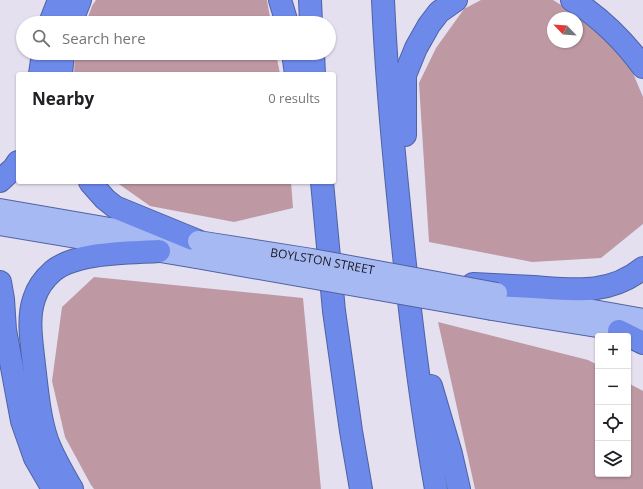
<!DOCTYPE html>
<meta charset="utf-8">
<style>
:root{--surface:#fff;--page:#f6f6f6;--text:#202124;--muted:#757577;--line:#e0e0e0}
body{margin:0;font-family:"Open Sans",sans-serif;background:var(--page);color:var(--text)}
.controls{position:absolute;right:12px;bottom:12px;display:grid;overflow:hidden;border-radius:4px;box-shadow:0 1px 3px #0004}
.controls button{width:36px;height:36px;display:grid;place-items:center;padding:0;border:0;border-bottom:1px solid var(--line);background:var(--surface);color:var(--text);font:20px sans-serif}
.compass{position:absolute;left:547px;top:12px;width:36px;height:36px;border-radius:50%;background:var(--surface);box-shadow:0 1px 3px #0004;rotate:295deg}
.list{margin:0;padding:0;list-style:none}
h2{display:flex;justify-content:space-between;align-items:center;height:52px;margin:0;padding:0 16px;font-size:17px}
h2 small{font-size:13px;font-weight:400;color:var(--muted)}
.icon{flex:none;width:22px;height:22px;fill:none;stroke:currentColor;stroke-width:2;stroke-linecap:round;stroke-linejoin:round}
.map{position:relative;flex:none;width:643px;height:489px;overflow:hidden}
.search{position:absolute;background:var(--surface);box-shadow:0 1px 3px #0004;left:16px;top:16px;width:320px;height:44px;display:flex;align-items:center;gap:10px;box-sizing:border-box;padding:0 14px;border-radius:22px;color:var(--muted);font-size:15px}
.panel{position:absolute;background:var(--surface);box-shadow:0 1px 3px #0004;left:16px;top:72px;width:320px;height:112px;border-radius:4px}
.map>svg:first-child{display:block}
</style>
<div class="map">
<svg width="643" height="489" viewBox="0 0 643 489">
<rect width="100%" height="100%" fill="#e5e0f0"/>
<g fill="#be99a3" fill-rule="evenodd">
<polygon points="96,0 267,0 271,23 86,23 92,6"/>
<path d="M481 0H553L593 25 627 59 643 97V224L601 258 532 262 429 242 419 83 436 48 464 9ZM553 18H577V42H553Z"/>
<polygon points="75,53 276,53 280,74 74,74"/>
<polygon points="116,182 291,182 293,208 234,222 150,206"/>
<polygon points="94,277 303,298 321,489 94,489 91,485 65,437 52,381 62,307"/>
<polygon points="438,322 588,360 598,365 598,474 628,474 628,383 643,391 643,489 475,489"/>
</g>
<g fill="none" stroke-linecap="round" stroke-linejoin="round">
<g stroke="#5062a3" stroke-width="22">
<g id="major">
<polyline points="0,209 110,228 178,238"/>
<polyline points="0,225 196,258"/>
<polyline points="497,293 643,319"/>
<polyline points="492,310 634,333"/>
</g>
</g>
<g stroke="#5062a3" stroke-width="24">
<g id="highway">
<polyline points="280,0 287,23"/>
<polyline points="310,0 311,23"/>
<path d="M383 0C386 68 392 136 399 205 408 300 419 395 436 489"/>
<path d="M572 0C599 16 625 42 643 67"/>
<polyline points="50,23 59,0"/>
<polyline points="71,23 80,0"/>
<polyline points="293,53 296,74"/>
<polyline points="313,53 314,74"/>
<polyline points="40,74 43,53"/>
<polyline points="61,74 63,53"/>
<polyline points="405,135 405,75 416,48 429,25 439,12 456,0"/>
<polyline points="0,181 14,168 18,162"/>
<polyline points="90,182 105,199 115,207 198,241"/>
<polyline points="322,182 334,311 351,431 361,489"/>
<polyline points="0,282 3,299 5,330 22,421 35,458 53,489"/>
<path d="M473 284C493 285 514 286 534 287 574 290 610 295 643 268"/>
<polyline points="619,331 643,343"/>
<polyline points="431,386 451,454 459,489"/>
<path d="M72 489C63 473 53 457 47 440 39 416 37 390 34 365 32 344 27 320 34 299 37 289 45 278 53 271 76 252 130 253 159 251"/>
</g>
</g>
<use href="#major" stroke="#a7b9f2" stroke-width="20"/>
<use href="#highway" stroke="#6d8aea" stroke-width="22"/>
<g stroke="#5062a3" stroke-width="22" stroke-linecap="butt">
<g id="major-bridge">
<path id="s1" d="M198 241 312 259 497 293"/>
<polyline points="196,258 492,310"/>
</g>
</g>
<use href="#major-bridge" stroke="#a7b9f2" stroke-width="20"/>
</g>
<g text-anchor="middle" stroke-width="3" stroke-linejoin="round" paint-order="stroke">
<g font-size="12" fill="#1b191e" stroke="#e5e0f0">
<text dy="4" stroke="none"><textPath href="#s1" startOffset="126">BOYLSTON STREET</textPath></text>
</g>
</g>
</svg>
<div class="controls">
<button>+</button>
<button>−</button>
<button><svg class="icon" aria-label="locate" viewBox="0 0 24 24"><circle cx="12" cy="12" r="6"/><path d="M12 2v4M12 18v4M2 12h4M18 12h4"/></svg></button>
<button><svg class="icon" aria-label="layers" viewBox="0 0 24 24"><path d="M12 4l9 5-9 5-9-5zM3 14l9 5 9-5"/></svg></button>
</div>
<svg class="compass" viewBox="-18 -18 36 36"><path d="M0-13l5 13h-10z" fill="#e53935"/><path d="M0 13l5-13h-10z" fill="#757577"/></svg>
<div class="search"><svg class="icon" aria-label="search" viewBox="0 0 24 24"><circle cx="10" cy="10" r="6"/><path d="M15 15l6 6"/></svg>Search here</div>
<section class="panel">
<h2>Nearby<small>0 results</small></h2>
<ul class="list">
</ul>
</section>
</div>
